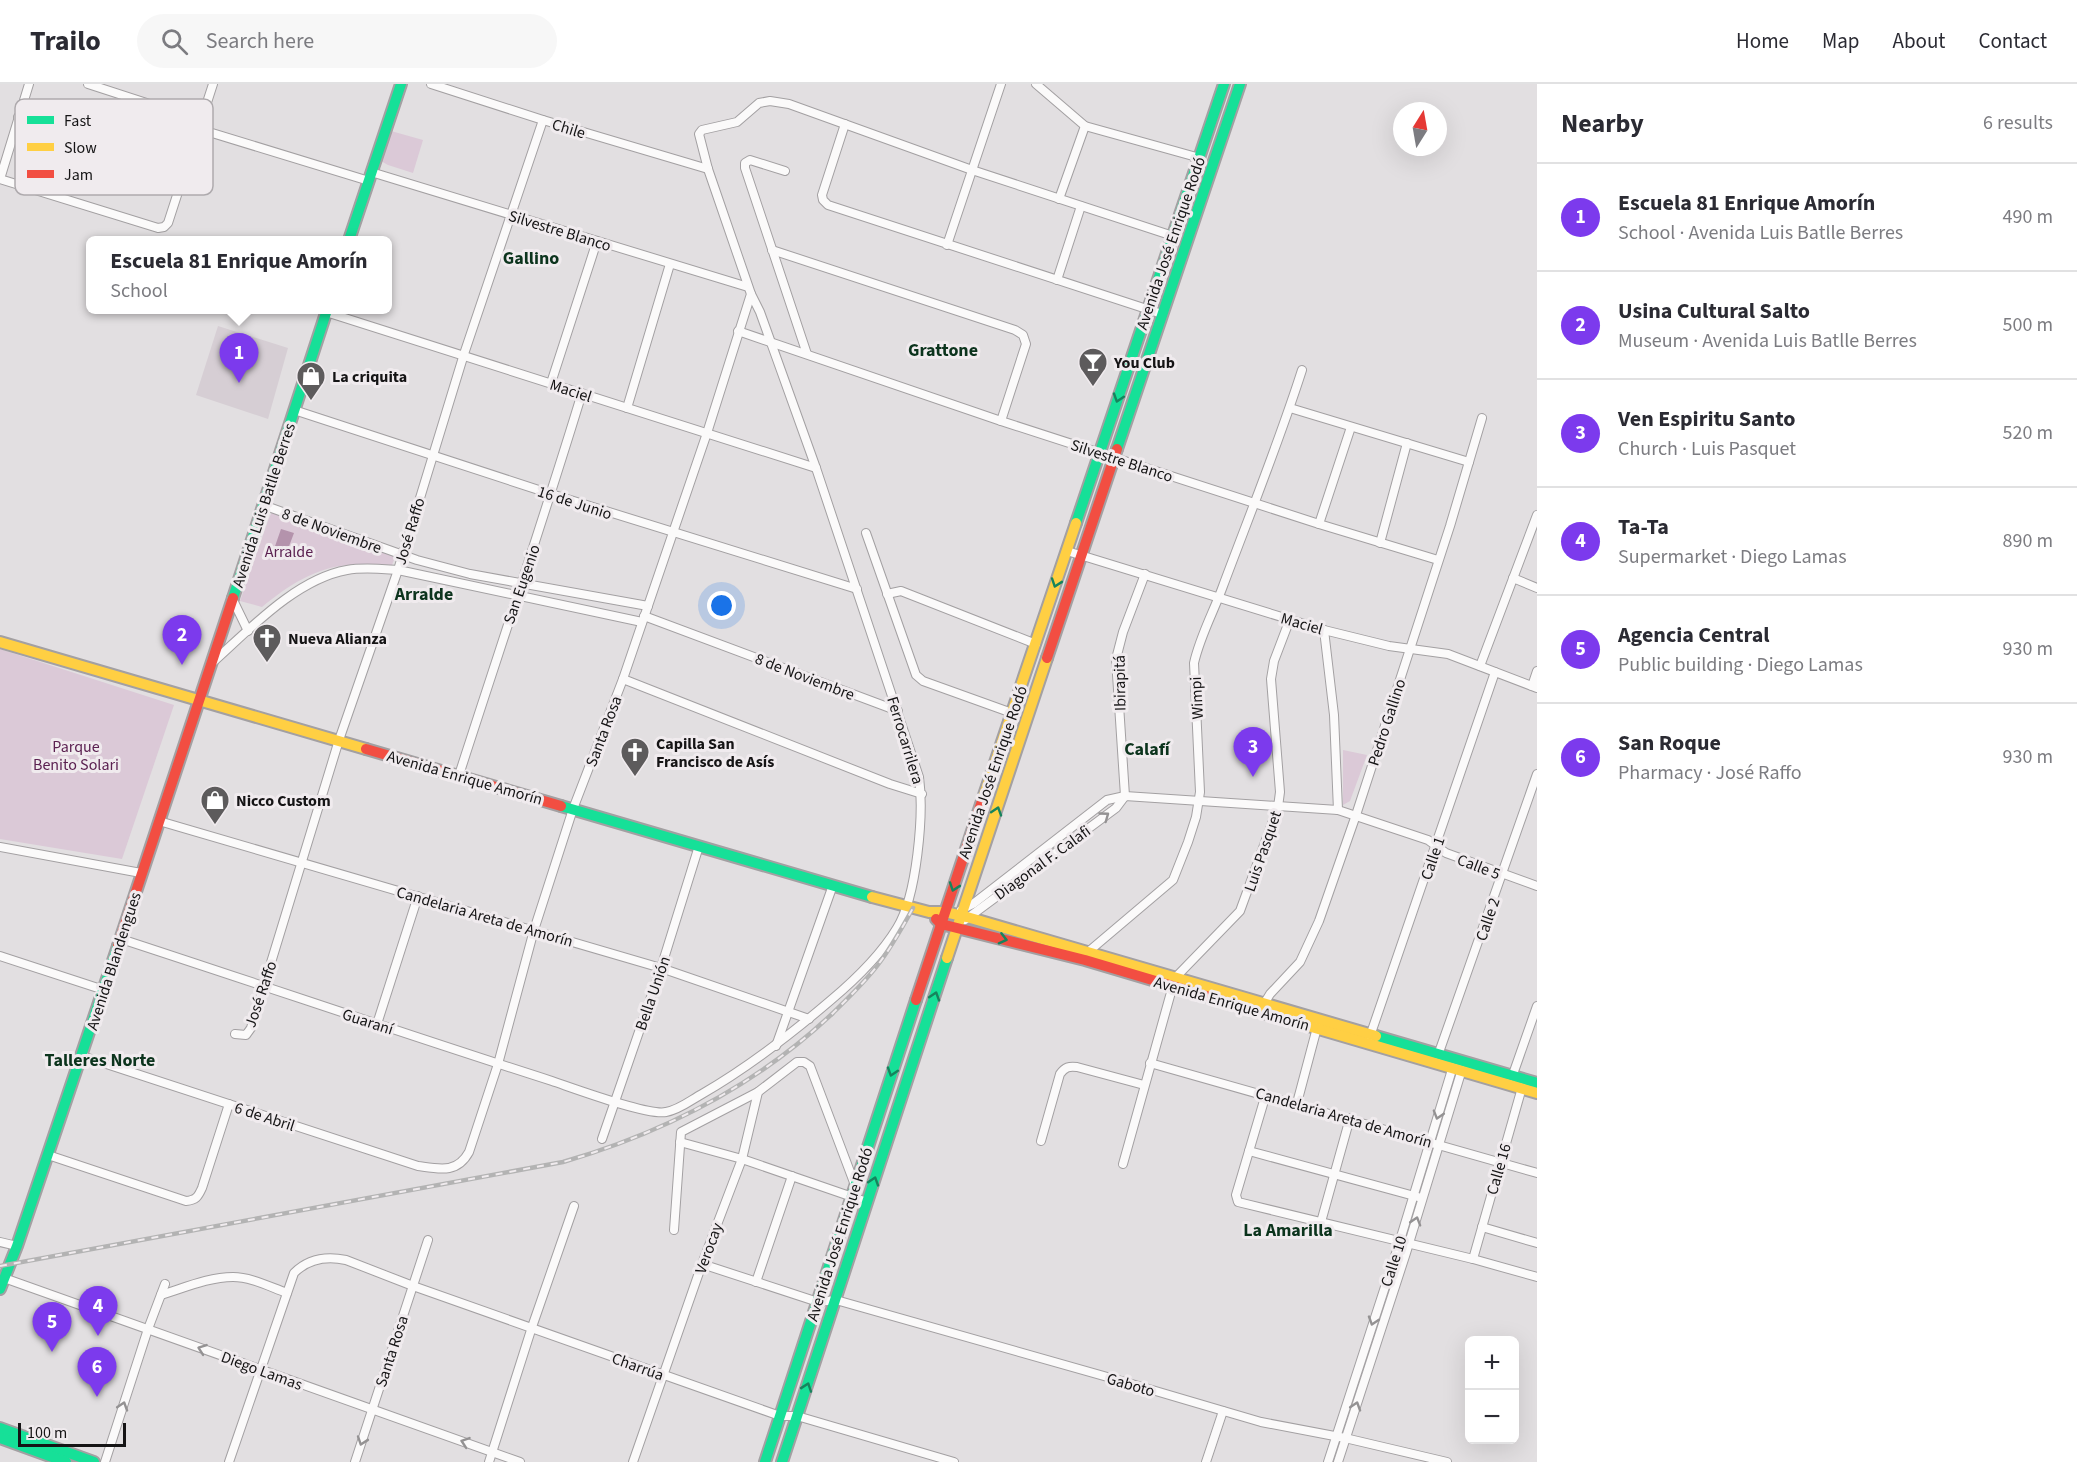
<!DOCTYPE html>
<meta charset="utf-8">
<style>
:root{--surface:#fff;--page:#f7f7f7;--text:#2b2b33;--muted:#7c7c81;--line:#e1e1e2;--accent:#7c3aed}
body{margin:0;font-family:"Source Sans 3",sans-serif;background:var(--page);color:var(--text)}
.controls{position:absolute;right:18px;bottom:18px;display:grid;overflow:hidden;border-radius:9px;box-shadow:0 6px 24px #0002}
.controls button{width:54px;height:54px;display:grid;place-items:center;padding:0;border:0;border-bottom:2px solid var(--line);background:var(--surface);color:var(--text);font:30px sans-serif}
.compass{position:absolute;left:1393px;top:18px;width:54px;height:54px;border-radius:50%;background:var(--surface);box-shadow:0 6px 24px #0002;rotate:11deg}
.scale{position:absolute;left:18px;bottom:15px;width:108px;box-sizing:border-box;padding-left:6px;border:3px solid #151415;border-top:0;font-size:16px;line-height:21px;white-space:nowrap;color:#151415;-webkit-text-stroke:4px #f0ebee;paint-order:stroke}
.you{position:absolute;left:722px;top:522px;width:21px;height:21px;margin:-15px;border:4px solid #fff;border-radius:50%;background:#1a73e8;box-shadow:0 0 0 9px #1a73e833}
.badge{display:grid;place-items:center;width:39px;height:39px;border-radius:50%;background:var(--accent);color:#fff;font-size:20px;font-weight:700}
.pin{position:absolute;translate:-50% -50px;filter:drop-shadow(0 2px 3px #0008)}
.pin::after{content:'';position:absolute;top:32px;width:21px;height:18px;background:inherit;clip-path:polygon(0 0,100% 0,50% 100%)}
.popup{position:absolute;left:86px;top:152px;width:306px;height:78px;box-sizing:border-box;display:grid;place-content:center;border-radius:9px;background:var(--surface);filter:drop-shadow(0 2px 4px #0005);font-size:20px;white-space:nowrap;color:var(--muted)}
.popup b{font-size:22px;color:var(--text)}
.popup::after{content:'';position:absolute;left:50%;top:100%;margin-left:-12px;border:12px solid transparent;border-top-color:var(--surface)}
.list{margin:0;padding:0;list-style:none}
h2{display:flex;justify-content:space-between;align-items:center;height:78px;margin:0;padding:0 24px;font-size:26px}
h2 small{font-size:20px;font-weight:400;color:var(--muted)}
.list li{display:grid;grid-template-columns:39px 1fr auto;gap:18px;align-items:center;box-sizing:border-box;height:108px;padding:0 24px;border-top:2px solid var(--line)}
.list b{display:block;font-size:22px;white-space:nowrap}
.list p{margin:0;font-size:20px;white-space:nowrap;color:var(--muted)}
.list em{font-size:20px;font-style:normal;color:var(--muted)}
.icon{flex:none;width:33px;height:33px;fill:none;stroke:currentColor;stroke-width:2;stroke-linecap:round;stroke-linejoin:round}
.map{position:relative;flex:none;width:1537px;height:1378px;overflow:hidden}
header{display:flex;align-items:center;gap:36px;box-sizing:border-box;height:84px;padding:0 30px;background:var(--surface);border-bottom:2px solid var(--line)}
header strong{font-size:28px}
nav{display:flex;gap:33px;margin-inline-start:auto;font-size:21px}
.search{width:420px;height:54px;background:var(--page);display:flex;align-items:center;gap:15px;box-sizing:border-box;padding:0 21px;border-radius:33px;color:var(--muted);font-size:22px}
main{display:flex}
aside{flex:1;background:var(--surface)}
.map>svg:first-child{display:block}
</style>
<header>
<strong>Trailo</strong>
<div class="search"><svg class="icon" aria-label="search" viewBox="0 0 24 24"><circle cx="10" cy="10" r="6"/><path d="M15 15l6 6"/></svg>Search here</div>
<nav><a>Home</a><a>Map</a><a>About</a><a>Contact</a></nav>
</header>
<main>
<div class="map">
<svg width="1537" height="1378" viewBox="0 0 1537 1378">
<rect width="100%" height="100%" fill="#e2dfe1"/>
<polygon fill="#d6ced4" points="218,242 288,264 268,335 196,311"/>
<g fill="#dbc9d7">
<polygon points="391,47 423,56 413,89 388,81 381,77"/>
<path d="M272 428 395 473 392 481C378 481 363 480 350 481 315 483 288 502 262 523L240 517 269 434Z"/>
<polygon points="0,565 174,621 122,775 0,755"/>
<polygon points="1343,666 1367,671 1350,717 1343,721"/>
</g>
<polygon fill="#b493ac" points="281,445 294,449 285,473 273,468"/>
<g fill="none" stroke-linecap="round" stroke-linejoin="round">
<g stroke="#a3a0a2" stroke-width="10">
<g id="street">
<polyline points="88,0 202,37"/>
<polyline points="431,0 543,36 708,85"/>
<polyline points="1036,0 1085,42 1200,74"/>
<polyline points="18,33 186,85"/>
<polyline points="845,40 822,111 823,116 828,121 1162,230"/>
<polyline points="199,45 369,97"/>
<polyline points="785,87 750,76 745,79 745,84 807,270"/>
<polyline points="371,88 748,203"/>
<polyline points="0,95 158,144 164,143 168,139 213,0"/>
<polyline points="0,95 29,0"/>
<polyline points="1059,115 1085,42"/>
<polyline points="947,161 1001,0"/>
<polyline points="772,166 1015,246 1023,251 1026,260 1001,337"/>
<polyline points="1057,196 1081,122"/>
<polyline points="326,228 816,384"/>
<polyline points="738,247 1001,337 1319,440 1438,476"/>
<polyline points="551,299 597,157"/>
<polyline points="627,324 670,180"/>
<polyline points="1290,324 1469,378"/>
<polyline points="294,326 551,410 857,505"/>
<polyline points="263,421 417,476 470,490 648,522"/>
<polyline points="1319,440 1351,343"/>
<polyline points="866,449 916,591 923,597 1012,629"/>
<polyline points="1380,459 1407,359"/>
<polyline points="1067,467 1324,546 1389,562 1448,570 1537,604"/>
<polyline points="1513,494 1537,504"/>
<polyline points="887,510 901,507 1036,560"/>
<polyline points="232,514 248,547"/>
<polyline points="644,532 898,627"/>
<polyline points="1324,546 1334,631 1338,726"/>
<path d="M212 579C249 546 296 495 347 486 364 483 381 485 398 486L642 538"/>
<polyline points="1480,582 1537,431"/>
<polyline points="623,595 890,700 922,710"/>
<polyline points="1532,602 1537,587"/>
<path d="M459 691C500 564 543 437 582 309"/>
<polyline points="1125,712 1116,575 1123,548 1145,490"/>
<polyline points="159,737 661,884 809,935"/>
<polyline points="0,763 141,789"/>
<polyline points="961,826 973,820 1107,716 1125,712 1338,726 1428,756 1446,769 1537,802"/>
<polyline points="965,836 1116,724 1125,712"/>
<path d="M121 855C265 902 408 951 552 997 573 1004 648 1032 666 1028 679 1026 691 1016 702 1010 749 983 790 951 831 916 856 895 880 872 897 844 917 812 924 730 919 693L816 384 760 228 751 210"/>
<polyline points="0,872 104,906"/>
<path d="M1086 872 1088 868 1173 796 1188 758 1196 733 1200 708 1194 579C1200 552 1214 527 1223 502 1250 430 1279 358 1302 286"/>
<polyline points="1262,923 1270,910 1300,878 1319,837 1356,731 1450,442 1482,334"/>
<polyline points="377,940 418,812"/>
<polyline points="235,950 246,951 251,944 339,656 398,486 464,270 543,36"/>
<polyline points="1369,955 1495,588"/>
<polyline points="776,962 833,801"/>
<path d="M82 972 418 1082C439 1085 457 1090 469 1068L498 980 534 846 573 725 623 595 707 349 751 210 708 85 699 50 702 46 737 38 759 19 770 17 789 20 972 86 1173 152"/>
<polyline points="1437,974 1537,690"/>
<polyline points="1150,979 1537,1089"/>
<polyline points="1511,996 1537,922"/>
<polyline points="1266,1010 1236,1111 1238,1118 1473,1175 1537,1193"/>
<polyline points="1297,1019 1318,940"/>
<polyline points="602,1055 661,884 699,762"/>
<path d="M1041 1057 1060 990C1065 983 1069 982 1077 983L1144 1001"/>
<polyline points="680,1058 742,1075 867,1118"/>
<polyline points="1249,1067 1418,1113"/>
<path d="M48 1071 186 1117C196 1116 198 1113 202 1104L229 1020"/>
<polyline points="1123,1080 1175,894 1240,827 1278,723 1280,708 1271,595 1274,577 1290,535"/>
<polyline points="1321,1138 1350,1034"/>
<polyline points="1482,1143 1537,1159"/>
<polyline points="674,1146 681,1048 758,1008"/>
<polyline points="0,1158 17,1162"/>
<polyline points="1473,1175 1523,1000"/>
<polyline points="702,1180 818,1218 836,1216 1125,1298 1261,1338 1345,1354 1447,1378"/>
<polyline points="4,1194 520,1378"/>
<polyline points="756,1198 792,1092"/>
<path d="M161 1211C184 1204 209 1193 233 1193 251 1193 270 1203 287 1209"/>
<polyline points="105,1378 148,1245 165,1200"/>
<path d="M229 1378 294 1189C308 1175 327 1172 346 1176L413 1202 780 1332H797L954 1378"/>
<polyline points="355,1378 428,1156"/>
<polyline points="489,1378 532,1243 574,1122"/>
<polyline points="633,1378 702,1180 742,1075 758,1008 797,978 804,978 810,982 855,1101"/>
<polyline points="1206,1378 1223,1327"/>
<polyline points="1328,1378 1397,1166 1454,979"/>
<polyline points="1338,1378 1406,1169 1463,982"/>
</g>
</g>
<g stroke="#a3a0a2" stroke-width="14">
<g id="fast">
<polyline points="349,156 401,0"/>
<polyline points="1117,365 1240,0"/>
<polyline points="1076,439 1224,0"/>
<polyline points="233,514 327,226"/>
<polyline points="561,722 872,813"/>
<polyline points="1376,952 1537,999"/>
<polyline points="0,1205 17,1162 118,862"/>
<polyline points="0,1344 94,1378"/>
<polyline points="0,1354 66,1378"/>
<polyline points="765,1378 916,916"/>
<polyline points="782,1378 947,874"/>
</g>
</g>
<g stroke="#a3a0a2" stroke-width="14">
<g id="slow">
<polyline points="0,558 366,665"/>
<polyline points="982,717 1076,439"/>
<polyline points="872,813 929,828 945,828 967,833 1376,952"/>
<polyline points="947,874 1047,574"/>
<polyline points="1223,917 1537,1009"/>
</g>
</g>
<g stroke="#a3a0a2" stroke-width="14">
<g id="jam">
<polyline points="1047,574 1117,365"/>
<polyline points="366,665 561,722"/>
<polyline points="936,835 941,840 1085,876 1223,917"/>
<polyline points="118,862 233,514"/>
<polyline points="916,916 982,717"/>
</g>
</g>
<use href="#street" stroke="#fbfafa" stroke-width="8"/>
<use href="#fast" stroke="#16e098" stroke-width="10"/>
<use href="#slow" stroke="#ffcf43" stroke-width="10"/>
<use href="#jam" stroke="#f24e42" stroke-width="10"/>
<g stroke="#b3b3b3" stroke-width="4.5">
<path id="rail" d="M0 1182 563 1078C663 1049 757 1001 833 929 848 914 864 899 877 882 891 864 902 844 913 824"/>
</g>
<use href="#rail" stroke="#f0ebee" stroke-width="2" stroke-dasharray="7" stroke-linecap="butt"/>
</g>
<defs><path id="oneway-chevron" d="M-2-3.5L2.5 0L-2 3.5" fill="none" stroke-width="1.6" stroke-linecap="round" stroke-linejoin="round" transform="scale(1.5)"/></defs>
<g stroke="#16845d">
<use href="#oneway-chevron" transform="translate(1118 314) rotate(108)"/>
<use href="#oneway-chevron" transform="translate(1056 499) rotate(109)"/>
<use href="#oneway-chevron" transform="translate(997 727) rotate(-72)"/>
<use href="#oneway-chevron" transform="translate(954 803) rotate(109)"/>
<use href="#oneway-chevron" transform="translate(1003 855) rotate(14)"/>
<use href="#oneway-chevron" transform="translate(935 912) rotate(-72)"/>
<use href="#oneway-chevron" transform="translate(892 988) rotate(108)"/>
<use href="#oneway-chevron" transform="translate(874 1097) rotate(-72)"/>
<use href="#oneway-chevron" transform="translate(807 1303) rotate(-71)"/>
</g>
<g stroke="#949293">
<use href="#oneway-chevron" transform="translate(1105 732) rotate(-36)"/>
<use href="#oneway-chevron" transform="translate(1438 1031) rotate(107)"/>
<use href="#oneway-chevron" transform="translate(1416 1137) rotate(-73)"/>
<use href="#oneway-chevron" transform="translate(1373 1237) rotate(108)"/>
<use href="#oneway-chevron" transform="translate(202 1265) rotate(-160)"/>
<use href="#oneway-chevron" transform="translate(123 1322) rotate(-72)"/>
<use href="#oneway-chevron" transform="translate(1356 1322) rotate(-72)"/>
<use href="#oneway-chevron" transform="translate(362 1357) rotate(109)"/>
<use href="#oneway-chevron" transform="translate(465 1358) rotate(-161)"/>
</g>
<defs>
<g id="bar-pin" transform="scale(1.5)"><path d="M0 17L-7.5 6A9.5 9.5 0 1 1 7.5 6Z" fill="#5d5b5c" stroke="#f0ebee"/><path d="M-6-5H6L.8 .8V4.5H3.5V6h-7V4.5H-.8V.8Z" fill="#fff"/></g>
<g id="shop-pin" transform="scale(1.5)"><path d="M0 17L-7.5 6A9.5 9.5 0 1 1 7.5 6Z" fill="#5d5b5c" stroke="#f0ebee"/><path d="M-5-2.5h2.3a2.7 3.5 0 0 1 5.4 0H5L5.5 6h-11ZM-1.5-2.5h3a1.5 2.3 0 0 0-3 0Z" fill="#fff"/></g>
<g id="church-pin" transform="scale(1.5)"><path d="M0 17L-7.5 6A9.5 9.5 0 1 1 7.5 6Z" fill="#5d5b5c" stroke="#f0ebee"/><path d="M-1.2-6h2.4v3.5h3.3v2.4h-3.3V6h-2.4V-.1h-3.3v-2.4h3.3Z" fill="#fff"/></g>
</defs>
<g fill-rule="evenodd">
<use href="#bar-pin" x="1093" y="278"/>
<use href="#shop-pin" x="311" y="292"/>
<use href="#church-pin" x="267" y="554"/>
<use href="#church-pin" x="635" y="668"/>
<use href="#shop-pin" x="215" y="716"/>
</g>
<g text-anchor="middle" stroke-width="6" stroke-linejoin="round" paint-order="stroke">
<g font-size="16" fill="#151415" stroke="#f0ebee">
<text transform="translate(569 44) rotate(17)" y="6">Chile</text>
<text transform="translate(560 146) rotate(17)" y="6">Silvestre Blanco</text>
<text transform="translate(1170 159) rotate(-71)" y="6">Avenida José Enrique Rodó</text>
<text transform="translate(571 306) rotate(18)" y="6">Maciel</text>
<text transform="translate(1122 376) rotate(18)" y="6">Silvestre Blanco</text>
<text transform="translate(575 418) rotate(18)" y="6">16 de Junio</text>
<text transform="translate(263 421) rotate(-72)" y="6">Avenida Luis Batlle Berres</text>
<text transform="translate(332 446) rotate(20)" y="6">8 de Noviembre</text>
<text transform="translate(409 447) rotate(-73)" y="6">José Raffo</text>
<text transform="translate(521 500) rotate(-71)" y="6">San Eugenio</text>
<text transform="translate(1302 539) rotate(16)" y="6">Maciel</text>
<text transform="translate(805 592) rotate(21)" y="6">8 de Noviembre</text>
<text transform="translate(1119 599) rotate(-91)" y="6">Ibirapitá</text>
<text transform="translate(1196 614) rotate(-93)" y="6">Wimpi</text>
<text transform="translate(1386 638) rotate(-72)" y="6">Pedro Gallino</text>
<text transform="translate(603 647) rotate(-69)" y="6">Santa Rosa</text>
<text transform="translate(906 656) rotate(73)" y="6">Ferrocarrilera</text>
<text transform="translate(992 688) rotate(-71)" y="6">Avenida José Enrique Rodó</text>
<text transform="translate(465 693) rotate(16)" y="6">Avenida Enrique Amorín</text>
<text transform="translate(1262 767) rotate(-71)" y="6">Luis Pasquet</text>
<text transform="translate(1432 774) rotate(-71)" y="6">Calle 1</text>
<text transform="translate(1042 778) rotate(-36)" y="6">Diagonal F. Calafi</text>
<text transform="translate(1479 782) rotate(21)" y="6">Calle 5</text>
<text transform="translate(485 832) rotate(16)" y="6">Candelaria Areta de Amorín</text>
<text transform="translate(1487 835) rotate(-71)" y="6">Calle 2</text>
<text transform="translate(113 877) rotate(-72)" y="6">Avenida Blandengues</text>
<text transform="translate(652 909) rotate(-71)" y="6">Bella Unión</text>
<text transform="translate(260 910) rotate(-71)" y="6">José Raffo</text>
<text transform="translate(1232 919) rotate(16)" y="6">Avenida Enrique Amorín</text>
<text transform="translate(368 937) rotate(18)" y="6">Guaraní</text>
<text transform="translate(265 1032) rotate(18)" y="6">6 de Abril</text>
<text transform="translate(1344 1033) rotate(16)" y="6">Candelaria Areta de Amorín</text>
<text transform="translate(1498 1085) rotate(-74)" y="6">Calle 16</text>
<text transform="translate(839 1150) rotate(-72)" y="6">Avenida José Enrique Rodó</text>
<text transform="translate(708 1164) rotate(-70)" y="6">Verocay</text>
<text transform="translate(1393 1177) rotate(-72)" y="6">Calle 10</text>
<text transform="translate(391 1267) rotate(-72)" y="6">Santa Rosa</text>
<text transform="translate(638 1282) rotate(20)" y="6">Charrúa</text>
<text transform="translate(262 1286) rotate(20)" y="6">Diego Lamas</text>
<text transform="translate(1131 1300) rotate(16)" y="6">Gaboto</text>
</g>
<g font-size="16" font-weight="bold" fill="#151415" stroke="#f0ebee" text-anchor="start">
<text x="1114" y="284">You Club</text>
<text x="332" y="298">La criquita</text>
<text x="288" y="560">Nueva Alianza</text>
<text x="656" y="665">Capilla San<tspan x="656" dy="18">Francisco de Asís</tspan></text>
<text x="236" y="722">Nicco Custom</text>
</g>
<g font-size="16" fill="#5b2151" stroke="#f0ebee">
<text x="289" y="473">Arralde</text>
<text x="76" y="668">Parque<tspan x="76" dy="18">Benito Solari</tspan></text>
</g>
<g font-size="18" font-weight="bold" fill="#0c341d" stroke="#f0ebee">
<text x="531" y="180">Gallino</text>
<text x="943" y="272">Grattone</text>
<text x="424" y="516">Arralde</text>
<text x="1147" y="671">Calafí</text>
<text x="100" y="982">Talleres Norte</text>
<text x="1288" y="1152">La Amarilla</text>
</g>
</g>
<rect x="15" y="15" width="198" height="96" rx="9" fill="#f0ebee" stroke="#aeaaad" stroke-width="1.5"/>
<rect x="27" y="32" width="27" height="8" fill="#16e098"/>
<rect x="27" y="59" width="27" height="8" fill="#ffcf43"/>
<rect x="27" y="86" width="27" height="8" fill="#f24e42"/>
<g font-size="16" fill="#151415">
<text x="64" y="42">Fast</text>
<text x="64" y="69">Slow</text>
<text x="64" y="96">Jam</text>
</g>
</svg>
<div class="controls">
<button>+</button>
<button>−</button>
</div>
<svg class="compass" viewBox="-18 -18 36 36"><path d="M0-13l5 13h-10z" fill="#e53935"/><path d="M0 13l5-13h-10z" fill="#7c7c81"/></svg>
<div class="scale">100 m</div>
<div class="you"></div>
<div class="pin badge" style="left:239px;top:299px">1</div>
<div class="popup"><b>Escuela 81 Enrique Amorín</b>School</div>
<div class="pin badge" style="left:182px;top:581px">2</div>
<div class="pin badge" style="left:1253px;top:693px">3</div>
<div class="pin badge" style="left:98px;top:1252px">4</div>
<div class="pin badge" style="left:52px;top:1268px">5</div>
<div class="pin badge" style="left:97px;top:1313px">6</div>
</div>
<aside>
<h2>Nearby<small>6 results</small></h2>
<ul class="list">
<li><span class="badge">1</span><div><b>Escuela 81 Enrique Amorín</b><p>School · Avenida Luis Batlle Berres</p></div><em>490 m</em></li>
<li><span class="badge">2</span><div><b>Usina Cultural Salto</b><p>Museum · Avenida Luis Batlle Berres</p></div><em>500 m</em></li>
<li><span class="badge">3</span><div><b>Ven Espiritu Santo</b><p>Church · Luis Pasquet</p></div><em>520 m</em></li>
<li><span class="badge">4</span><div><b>Ta-Ta</b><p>Supermarket · Diego Lamas</p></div><em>890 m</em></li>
<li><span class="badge">5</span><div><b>Agencia Central</b><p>Public building · Diego Lamas</p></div><em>930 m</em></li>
<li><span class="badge">6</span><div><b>San Roque</b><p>Pharmacy · José Raffo</p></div><em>930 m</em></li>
</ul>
</aside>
</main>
